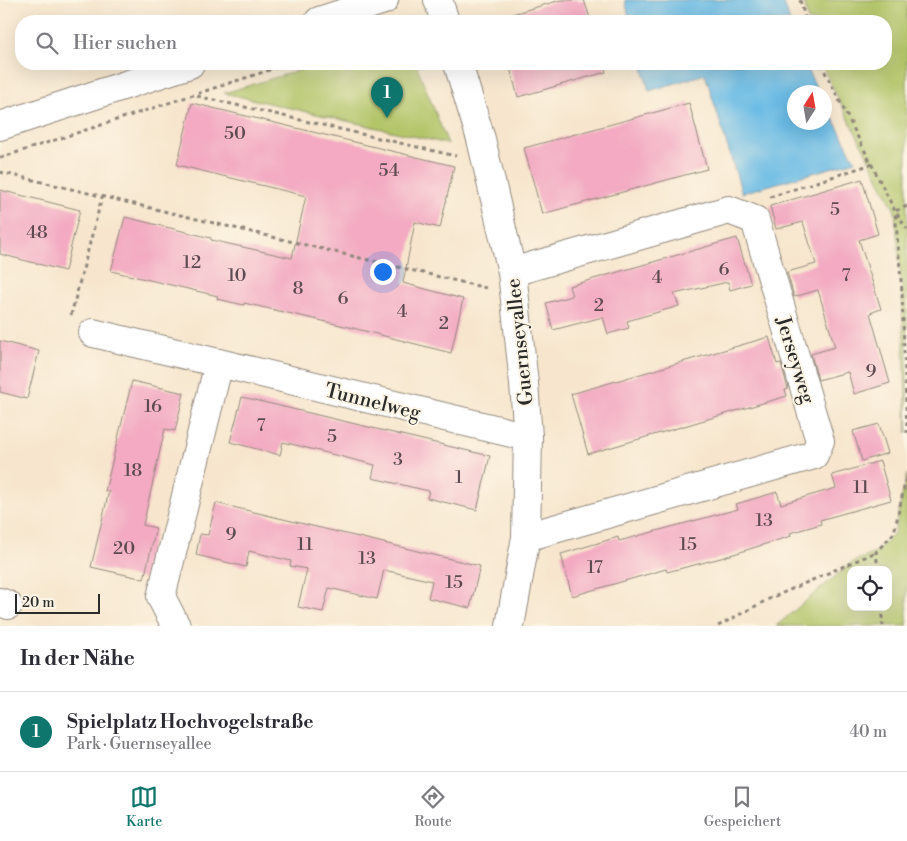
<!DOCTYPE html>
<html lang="de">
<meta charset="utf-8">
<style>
:root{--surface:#fff;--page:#f7f7f7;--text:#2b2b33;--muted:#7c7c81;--line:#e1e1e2;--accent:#0f766e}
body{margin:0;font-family:"Libre Bodoni",serif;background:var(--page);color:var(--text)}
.controls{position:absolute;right:15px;bottom:15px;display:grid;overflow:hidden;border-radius:10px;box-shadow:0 5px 20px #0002}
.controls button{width:45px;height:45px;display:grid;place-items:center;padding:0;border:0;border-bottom:1px solid var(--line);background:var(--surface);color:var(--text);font:25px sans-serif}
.compass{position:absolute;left:787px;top:85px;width:45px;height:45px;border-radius:50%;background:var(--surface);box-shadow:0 5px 20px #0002;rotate:11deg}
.scale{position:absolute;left:15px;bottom:12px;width:85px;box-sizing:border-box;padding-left:5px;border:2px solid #2b2b2b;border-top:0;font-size:14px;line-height:18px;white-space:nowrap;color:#2b2b2b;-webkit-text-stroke:4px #fcf5e5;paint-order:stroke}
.you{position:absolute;left:382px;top:271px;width:18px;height:18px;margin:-12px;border:4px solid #fff;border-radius:50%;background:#1a73e8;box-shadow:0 0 0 8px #1a73e833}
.badge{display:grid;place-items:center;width:32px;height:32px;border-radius:50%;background:var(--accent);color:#fff;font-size:16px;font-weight:700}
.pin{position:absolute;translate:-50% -41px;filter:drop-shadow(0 1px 2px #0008)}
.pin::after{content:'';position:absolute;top:26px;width:18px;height:15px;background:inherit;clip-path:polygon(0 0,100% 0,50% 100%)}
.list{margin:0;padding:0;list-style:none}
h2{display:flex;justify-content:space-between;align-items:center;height:65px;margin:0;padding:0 20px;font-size:21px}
h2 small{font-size:16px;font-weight:400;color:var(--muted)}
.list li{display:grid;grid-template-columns:32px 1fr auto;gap:15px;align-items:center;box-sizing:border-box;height:80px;padding:0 20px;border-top:1px solid var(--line)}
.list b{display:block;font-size:19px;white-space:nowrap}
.list p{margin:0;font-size:16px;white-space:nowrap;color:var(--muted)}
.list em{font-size:16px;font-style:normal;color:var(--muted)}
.icon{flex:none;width:28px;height:28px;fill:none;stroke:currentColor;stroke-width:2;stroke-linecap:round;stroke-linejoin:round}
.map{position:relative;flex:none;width:907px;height:626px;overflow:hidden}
.search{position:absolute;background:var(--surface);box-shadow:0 5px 20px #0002;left:15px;right:15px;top:15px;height:55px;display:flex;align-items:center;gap:12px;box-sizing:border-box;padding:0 18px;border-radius:20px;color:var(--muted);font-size:19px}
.sheet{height:145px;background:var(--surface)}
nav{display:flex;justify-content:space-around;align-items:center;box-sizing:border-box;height:70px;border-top:1px solid var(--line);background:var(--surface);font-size:14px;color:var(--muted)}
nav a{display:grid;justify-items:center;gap:2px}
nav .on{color:var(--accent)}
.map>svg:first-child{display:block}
</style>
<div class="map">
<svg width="907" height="626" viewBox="0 0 907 626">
<rect width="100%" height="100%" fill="#fcf5e5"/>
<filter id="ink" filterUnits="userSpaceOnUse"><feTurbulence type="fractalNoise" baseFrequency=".02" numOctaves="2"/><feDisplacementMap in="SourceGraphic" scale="10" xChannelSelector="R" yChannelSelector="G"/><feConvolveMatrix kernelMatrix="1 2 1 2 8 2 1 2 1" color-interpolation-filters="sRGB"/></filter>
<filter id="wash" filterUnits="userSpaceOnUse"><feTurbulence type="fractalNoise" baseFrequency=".0096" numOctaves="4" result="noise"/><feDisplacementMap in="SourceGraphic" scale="20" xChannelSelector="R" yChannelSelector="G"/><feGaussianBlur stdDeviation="1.12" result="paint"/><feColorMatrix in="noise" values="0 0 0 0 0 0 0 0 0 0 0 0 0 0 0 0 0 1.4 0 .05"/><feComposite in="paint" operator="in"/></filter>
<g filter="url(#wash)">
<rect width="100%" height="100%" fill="#f7e6cd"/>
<g fill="#b2c569" stroke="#6e784a" fill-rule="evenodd">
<polygon points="804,0 907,0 907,433 902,292 895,211 821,64 886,64 886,21 808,21"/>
<polygon points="320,64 416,64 448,144 224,93"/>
<path d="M907 474V626H776L851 563 876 552 894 533ZM851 570H888V607H851Z"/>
</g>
<g fill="#6abbe5" stroke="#4a7388">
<polygon points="625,0 783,0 790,21 630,21"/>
<polygon points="642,64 804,64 819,92 794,92 794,122 824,122 825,103 855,161 742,193 705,74 649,91"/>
</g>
<g id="blocks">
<g fill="#f3aac2">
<polygon points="561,0 584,0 591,21 496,21 495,19"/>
<polygon points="509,64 603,64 606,72 518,97"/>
<polygon points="192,103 454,166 440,228 415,222 403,283 463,299 451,353 349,327 244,303 244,305 217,299 218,296 111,271 125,217 211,238 211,240 292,258 306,196 177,165"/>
<polygon points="689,103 707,169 542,214 524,148"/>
<polygon points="862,179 878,234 859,240 881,309 870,313 890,383 854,394 848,372 818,380 811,354 835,347 818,290 794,297 787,272 816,264 803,222 776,229 770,206"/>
<polygon points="0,190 80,210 65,271 0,254"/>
<polygon points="737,238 751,284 730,290 728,282 674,294 679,306 627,321 629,328 608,334 603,317 553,330 546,303 572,296 569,286"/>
<polygon points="769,337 777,364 781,363 788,389 785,390 787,396 588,454 571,394"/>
<polygon points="0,341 39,351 27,399 0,392"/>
<polygon points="132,381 184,393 175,431 165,429 143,525 156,528 144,579 91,567 109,491 105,491"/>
<polygon points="242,397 490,456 477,510 427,498 429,491 372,478 375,465 283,442 280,455 230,442"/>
<polygon points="879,424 888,453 862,461 853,431"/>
<polygon points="880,461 891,500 820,520 821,524 790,533 791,536 721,558 667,572 666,569 572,596 561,554 618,537 619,541 738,509 736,504 777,492 781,504 836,488 832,475"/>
<polygon points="216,503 480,566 470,608 428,598 432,581 384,570 377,599 329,588 323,612 298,607 307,569 290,566 291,561 249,551 246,567 196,555 200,534 208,535"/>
</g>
</g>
</g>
<g filter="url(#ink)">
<use href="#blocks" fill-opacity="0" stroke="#91887c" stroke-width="1"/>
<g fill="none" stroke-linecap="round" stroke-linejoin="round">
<g stroke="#91887c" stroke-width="30">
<g id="minor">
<polyline points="438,0 445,21"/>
<polyline points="319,21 384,0"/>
<polyline points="458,64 481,139 512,272 524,384 528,437 526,537 510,626"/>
<polyline points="0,126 190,64"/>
<polyline points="512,272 729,210 755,220 820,441 814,455 526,537"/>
<polyline points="93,333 219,363"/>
<polyline points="0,602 8,605"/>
<polyline points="176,626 161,597 219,363 528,437"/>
</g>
</g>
<g stroke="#91887c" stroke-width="3" stroke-dasharray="4 4" stroke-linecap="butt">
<polyline points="800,0 806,21"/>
<polyline points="821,64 895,211 902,292 907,433"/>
<polyline points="197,96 456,156"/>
<polyline points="0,158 288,64"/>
<polyline points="0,172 486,288"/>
<polyline points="770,197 872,164"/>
<polyline points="907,206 895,211 907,229"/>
<polyline points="71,315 102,197"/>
<polyline points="878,570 876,552 894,533 907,474"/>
<polyline points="881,607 883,626"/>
<polyline points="718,626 769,599 876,552"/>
</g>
<use href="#minor" stroke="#fff" stroke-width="28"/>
</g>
</g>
<g text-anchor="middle" stroke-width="4" stroke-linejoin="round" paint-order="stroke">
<g font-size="18" fill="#5d4b51">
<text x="235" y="139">50</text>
<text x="389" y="176">54</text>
<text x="835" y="215">5</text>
<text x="37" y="238">48</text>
<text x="192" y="268">12</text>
<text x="724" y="275">6</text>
<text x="237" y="281">10</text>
<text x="846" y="281">7</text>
<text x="657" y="283">4</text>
<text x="298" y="294">8</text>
<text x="343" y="304">6</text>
<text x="599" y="311">2</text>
<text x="402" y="317">4</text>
<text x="444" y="329">2</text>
<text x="871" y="377">9</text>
<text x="153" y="412">16</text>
<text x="261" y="431">7</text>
<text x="332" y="442">5</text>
<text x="398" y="465">3</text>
<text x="133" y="476">18</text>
<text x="459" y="483">1</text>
<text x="861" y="493">11</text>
<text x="764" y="526">13</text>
<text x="231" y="540">9</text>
<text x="305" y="550">11</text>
<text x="688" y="550">15</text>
<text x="124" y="554">20</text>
<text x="367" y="564">13</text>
<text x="595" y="573">17</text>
<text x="454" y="588">15</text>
</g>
<g font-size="20" fill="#2b2b2b" stroke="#fcf5e5">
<text transform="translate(519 342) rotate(-96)" y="7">Guernseyallee</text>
<text transform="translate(796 360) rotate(73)" y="7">Jerseyweg</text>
<text transform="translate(373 401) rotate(14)" y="7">Tunnelweg</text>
</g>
</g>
</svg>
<div class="controls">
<button><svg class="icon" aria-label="locate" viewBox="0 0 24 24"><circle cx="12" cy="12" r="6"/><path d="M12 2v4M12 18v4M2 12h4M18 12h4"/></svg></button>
</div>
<svg class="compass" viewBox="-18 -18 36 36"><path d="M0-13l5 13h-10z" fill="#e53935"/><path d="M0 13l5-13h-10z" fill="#7c7c81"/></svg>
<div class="scale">20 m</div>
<div class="you"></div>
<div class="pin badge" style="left:387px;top:118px">1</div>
<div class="search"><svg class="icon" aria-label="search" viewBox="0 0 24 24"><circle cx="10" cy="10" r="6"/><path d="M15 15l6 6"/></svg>Hier suchen</div>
</div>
<section class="sheet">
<h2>In der Nähe<small></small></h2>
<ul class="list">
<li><span class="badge">1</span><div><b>Spielplatz Hochvogelstraße</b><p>Park · Guernseyallee</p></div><em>40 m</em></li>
</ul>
</section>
<nav>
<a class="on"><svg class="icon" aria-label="map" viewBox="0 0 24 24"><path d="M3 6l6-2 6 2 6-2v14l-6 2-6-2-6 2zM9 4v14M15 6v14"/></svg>Karte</a>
<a><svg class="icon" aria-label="directions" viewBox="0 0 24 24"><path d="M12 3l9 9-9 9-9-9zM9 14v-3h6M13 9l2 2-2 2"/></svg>Route</a>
<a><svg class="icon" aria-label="saved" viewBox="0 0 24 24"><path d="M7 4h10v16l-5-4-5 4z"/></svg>Gespeichert</a>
</nav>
